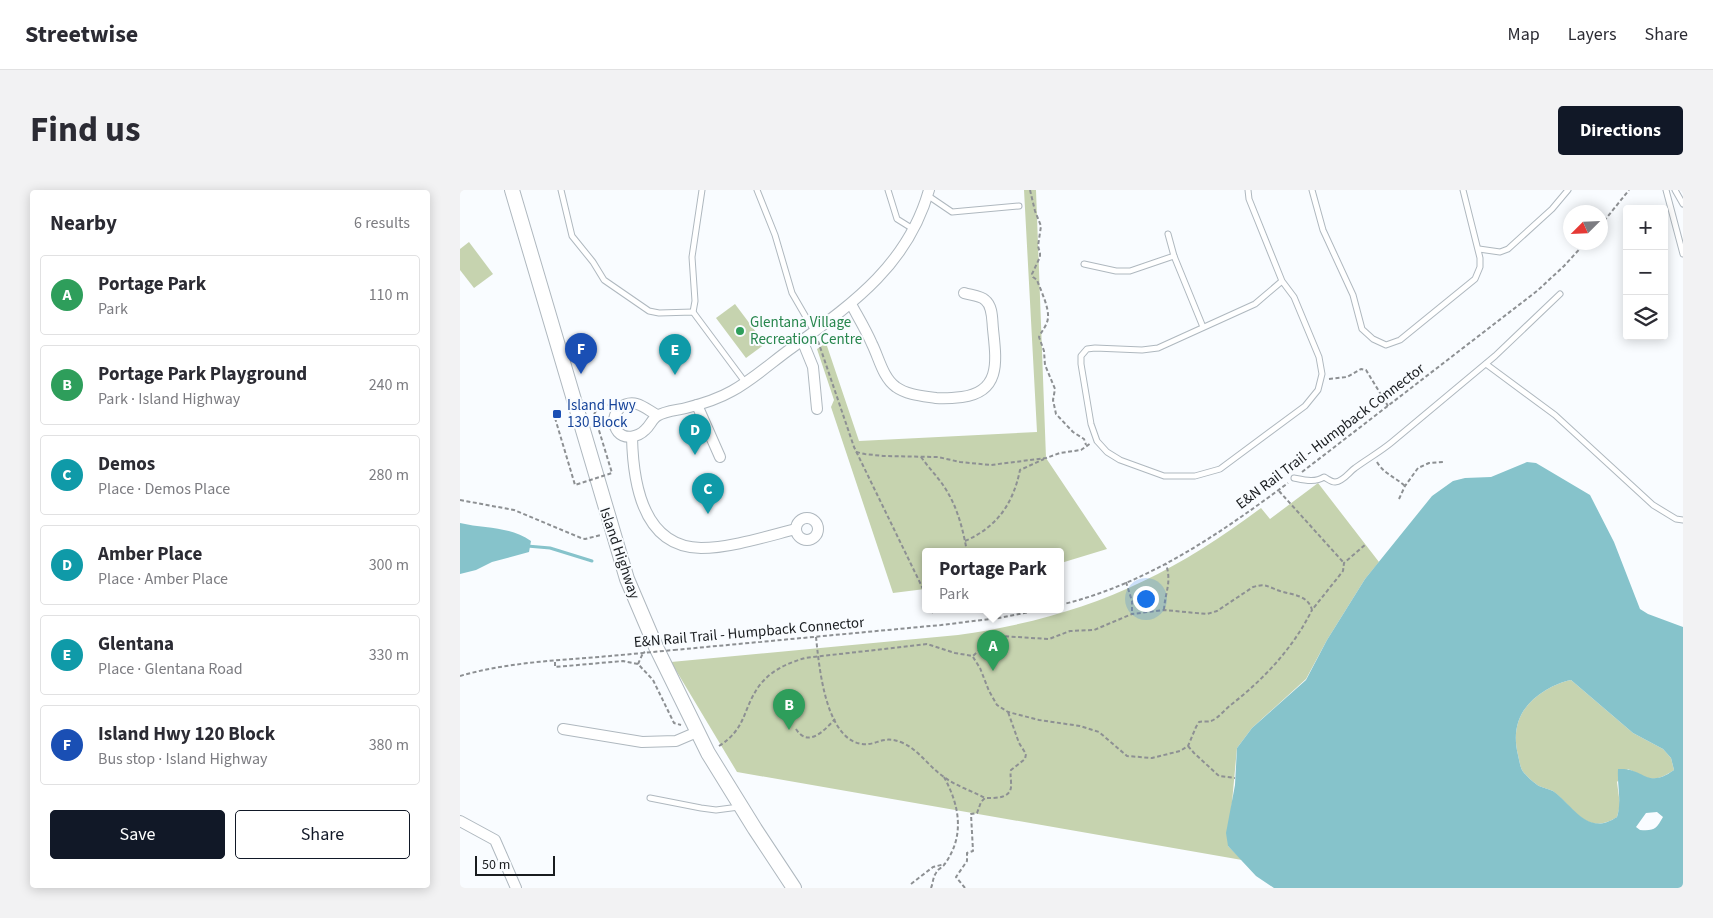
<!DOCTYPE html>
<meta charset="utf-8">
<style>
:root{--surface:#fff;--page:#f2f2f3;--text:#2b2b33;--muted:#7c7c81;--line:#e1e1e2;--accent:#111827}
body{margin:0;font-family:"Source Sans 3",sans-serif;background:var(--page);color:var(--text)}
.controls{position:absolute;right:15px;top:15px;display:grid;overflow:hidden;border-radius:5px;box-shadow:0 2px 12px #0003}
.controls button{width:45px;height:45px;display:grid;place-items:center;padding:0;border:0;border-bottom:1px solid var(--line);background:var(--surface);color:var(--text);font:25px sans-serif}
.compass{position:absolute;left:1103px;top:15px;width:45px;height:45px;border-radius:50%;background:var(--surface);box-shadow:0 2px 12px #0003;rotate:246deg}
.scale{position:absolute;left:15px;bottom:12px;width:80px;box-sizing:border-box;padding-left:5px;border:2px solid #191c1f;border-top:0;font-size:14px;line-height:18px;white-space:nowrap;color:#191c1f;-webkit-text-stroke:4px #f9fcff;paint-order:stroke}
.you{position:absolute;left:685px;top:408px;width:18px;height:18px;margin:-12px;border:4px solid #fff;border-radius:50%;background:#1a73e8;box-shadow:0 0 0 8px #1a73e833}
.badge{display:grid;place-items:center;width:32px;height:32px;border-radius:50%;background:var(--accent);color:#fff;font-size:16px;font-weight:700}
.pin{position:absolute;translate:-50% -41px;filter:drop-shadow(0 1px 2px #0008)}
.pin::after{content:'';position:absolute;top:26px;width:18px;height:15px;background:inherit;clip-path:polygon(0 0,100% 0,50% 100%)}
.popup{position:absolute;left:462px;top:358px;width:142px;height:65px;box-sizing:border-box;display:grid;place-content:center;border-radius:5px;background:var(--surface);filter:drop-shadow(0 1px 4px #0005);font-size:16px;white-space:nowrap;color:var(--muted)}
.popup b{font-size:19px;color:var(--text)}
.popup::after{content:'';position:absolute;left:50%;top:100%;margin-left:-10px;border:10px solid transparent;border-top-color:var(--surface)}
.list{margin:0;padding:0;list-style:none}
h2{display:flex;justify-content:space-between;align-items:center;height:65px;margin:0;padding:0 20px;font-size:21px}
h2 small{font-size:16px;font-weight:400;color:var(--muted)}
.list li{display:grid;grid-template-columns:32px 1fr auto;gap:15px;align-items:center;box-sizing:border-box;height:80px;margin:0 10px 10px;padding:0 10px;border:1px solid var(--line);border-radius:5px}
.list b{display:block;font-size:19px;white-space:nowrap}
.list p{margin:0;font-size:16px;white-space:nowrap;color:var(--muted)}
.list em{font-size:16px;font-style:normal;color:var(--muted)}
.actions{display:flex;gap:10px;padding:15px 20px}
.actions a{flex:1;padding:11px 0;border:1px solid var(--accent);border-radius:5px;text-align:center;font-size:18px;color:var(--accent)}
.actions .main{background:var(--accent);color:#fff}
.icon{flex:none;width:28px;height:28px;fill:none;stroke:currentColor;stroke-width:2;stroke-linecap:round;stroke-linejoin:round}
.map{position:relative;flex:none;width:1223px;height:698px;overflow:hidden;border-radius:5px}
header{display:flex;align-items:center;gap:30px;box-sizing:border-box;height:70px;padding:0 25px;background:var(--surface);border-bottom:1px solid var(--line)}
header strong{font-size:24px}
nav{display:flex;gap:28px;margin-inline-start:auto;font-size:18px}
.intro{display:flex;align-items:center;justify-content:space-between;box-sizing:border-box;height:120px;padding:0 30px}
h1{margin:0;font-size:35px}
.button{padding:12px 22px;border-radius:5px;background:var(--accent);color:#fff;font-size:18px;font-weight:700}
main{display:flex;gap:30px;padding:0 30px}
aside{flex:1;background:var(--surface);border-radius:5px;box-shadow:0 2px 12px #0003}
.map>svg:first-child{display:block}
</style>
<header>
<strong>Streetwise</strong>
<nav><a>Map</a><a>Layers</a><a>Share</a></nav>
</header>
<div class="intro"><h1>Find us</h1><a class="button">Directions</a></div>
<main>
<aside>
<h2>Nearby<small>6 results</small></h2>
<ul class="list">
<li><span class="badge" style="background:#2e9e5b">A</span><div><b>Portage Park</b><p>Park</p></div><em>110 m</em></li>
<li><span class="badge" style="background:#2e9e5b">B</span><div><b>Portage Park Playground</b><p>Park · Island Highway</p></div><em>240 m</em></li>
<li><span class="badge" style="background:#0f9aa8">C</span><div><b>Demos</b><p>Place · Demos Place</p></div><em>280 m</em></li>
<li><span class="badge" style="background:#0f9aa8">D</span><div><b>Amber Place</b><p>Place · Amber Place</p></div><em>300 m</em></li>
<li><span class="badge" style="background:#0f9aa8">E</span><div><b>Glentana</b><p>Place · Glentana Road</p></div><em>330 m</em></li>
<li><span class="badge" style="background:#1a4fb4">F</span><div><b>Island Hwy 120 Block</b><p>Bus stop · Island Highway</p></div><em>380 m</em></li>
</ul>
<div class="actions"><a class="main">Save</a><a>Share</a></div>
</aside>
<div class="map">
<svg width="1223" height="698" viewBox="0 0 1223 698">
<rect width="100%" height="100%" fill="#f9fcff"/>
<g fill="#c6d3af">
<polygon points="564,0 576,0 586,268 647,359 601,373 600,362 466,362 465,399 433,403 371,217 374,210 357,159 366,153 399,251 577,242"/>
<polygon points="9,52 33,84 14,98 0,80 0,59"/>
<polygon points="275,114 305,154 286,168 256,128"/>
<path d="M858 293 919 372 905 389 867 450 846 489 792 538 777 558 768 656 782 670 277 582 211 472 498 445C618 428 704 391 801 318L810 329Z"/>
<path d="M1111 490 1173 543 1203 559 1211 568 1214 580C1192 594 1190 589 1168 579L1157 592 1160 615 1157 627C1126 647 1114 617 1093 601 1089 599 1083 598 1079 596 1074 593 1065 585 1062 580 1060 576 1059 569 1058 565 1051 536 1061 515 1086 500 1095 495 1101 492 1111 490Z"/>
</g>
<g fill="#86c3cb" fill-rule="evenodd">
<path d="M1067 272 1076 273 1130 305 1154 352 1180 419 1188 424 1223 437V698H814L796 686 768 656 766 643 775 595 777 558 792 538 846 490 867 450 905 389 972 306 993 291 1005 288 1031 287ZM1111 490 1173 543 1203 559 1211 568 1214 580C1186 600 1185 577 1158 579 1157 596 1162 611 1157 627 1127 647 1114 616 1093 601 1089 599 1083 598 1079 596 1074 593 1065 585 1062 580 1060 576 1059 569 1058 565 1051 536 1061 515 1086 500 1095 495 1101 492 1111 490ZM1197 622 1203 627C1196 639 1195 641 1180 640L1176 637 1186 623Z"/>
<path d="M0 333C25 339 50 336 71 351L69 362 32 372 16 380 0 384Z"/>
</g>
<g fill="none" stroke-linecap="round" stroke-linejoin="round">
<polyline stroke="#86c3cb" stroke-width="3" points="67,356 90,358 132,371"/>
<g stroke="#afb8bf" stroke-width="7">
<g id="service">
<polyline points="101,0 112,46 133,72 144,90 189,121 199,123 233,122 285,192"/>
<polyline points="297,0 315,45 332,103 354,141"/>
<polyline points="428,0 437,29 453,39"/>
<polyline points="788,0 789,9 822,91 834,107 859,167 862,184 858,200 845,216 760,279 735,286 704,286 660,270 647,262 637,251 631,234 621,174 621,166 627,159 635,158 682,160 698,158 795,114 822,91"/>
<polyline points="852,0 863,40 893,105 902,139 913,149 926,155 940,150 1015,89 1020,77 1020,68 1003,0"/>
<polyline points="1206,0 1223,64"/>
<polyline points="1215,0 1223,14"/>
<polyline points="467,5 492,22 559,16"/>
<polyline points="708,44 714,66 743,137"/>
<polyline points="1019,59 1040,62 1048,59 1092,19 1108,0"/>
<polyline points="624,74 656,81 670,81 714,66"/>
<polyline points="233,122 235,111 232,67 242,0"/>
<polyline points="1026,174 1095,225 1193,315 1216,329 1223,330"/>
<path d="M834 288C844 290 855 293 864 287 868 289 871 292 875 292 884 291 889 282 895 278 907 269 920 262 932 252L1035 166 1100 104"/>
<polyline points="190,608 241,618 256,620 279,617"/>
</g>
</g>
<g stroke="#afb8bf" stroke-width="12">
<g id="minor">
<path d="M391 114C398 127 406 140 412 154 419 168 423 188 436 197 447 205 463 206 476 208 485 209 494 208 502 207 542 202 536 169 533 139 532 130 533 116 525 110 521 106 510 105 504 103"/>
<polyline points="342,150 353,177 357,219"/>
<polyline points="237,215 260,267"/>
<path d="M197 225C191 222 184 216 177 214 161 209 147 228 158 242 165 250 178 247 185 240 190 236 192 229 197 226 204 221 218 220 226 218 242 214 258 209 272 201 294 189 313 171 333 157 392 114 448 75 469 0"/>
<path d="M172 247C173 292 182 357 241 358 270 358 308 346 336 339"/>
<circle cx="347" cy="339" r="11"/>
<polyline points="103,539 182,552 216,551 237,542"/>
<polyline points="0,631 35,650 56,698"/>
</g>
</g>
<g stroke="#afb8bf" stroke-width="16">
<polyline id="secondary" points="52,0 167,389 196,457 248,563 295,639 334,698"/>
</g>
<g stroke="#8d9093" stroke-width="2" stroke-dasharray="4 2.5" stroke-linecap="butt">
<path d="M570 0 575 21 581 36 578 56 580 63V67L572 84 573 87 577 90C581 101 589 117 588 128 587 136 582 140 579 147L584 161 585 175 595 199 593 210 596 224 613 242 624 249 626 255"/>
<polyline points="1140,36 1169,0"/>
<polyline points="358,151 394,257 466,405"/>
<polyline points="869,189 887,187 901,179 906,180 928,216"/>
<polyline points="134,224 142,213 149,215"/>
<polyline points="396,262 405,264 423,266 478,267 500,272 531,275 586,268 600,263 621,260 631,253"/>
<path d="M461 267C468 277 477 286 483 295 497 315 503 339 507 362"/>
<path d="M917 272C923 283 935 287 945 296"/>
<polyline points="842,282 1077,101 1104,76 1126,52"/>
<polyline points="819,301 884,373"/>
<polyline points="939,309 945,296 958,278 969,273 983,272"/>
<polyline points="0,310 54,320 121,348 125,349 141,345"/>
<path d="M505 351C537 337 553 314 560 280L584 269"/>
<polyline points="666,392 672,411 672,424"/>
<path d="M600 415C687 394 758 345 828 293"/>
<polyline points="471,420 473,423"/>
<path d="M704 420C705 402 712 393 706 374"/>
<path d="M356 447C359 475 365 549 402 554 418 556 422 544 443 553 460 561 469 577 484 587 496 596 512 601 525 608"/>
<polyline points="214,460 481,435 539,428 580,420"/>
<path d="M513 467 520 478 529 501 537 515 548 522 579 530 620 536 639 542 667 566 692 568 720 561 728 556 736 537 739 532C743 531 748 532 751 531 759 528 765 519 772 514 805 488 833 458 852 420"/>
<polyline points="95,472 95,477 163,471 178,474 193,490 214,533 221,535"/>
<polyline points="178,474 183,463 185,462"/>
<path d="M0 486C51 471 109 470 161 465"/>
<path d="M336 539C348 558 364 541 375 529"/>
<path d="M259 556C287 538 282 520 299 496 311 480 328 473 345 468L467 454 495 463 513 466 531 449 540 446 589 449 610 441 634 440 672 424 704 420 747 424 757 421 793 397C806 393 808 397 820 401 833 405 848 405 852 420L883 381 884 373 906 354"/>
<polyline points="728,556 734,563 759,586 775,588"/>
<polyline points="451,694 473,677 485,674"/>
<path d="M471 698C473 693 473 687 476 683 477 679 482 678 484 675 505 647 500 616 484 587"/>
<path d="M505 698 496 687 507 671V663L513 661 511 624 517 623 521 612 525 608C537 608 553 609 551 592 551 588 550 585 551 580L565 569 566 564 559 553 548 522"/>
</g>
<use href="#service" stroke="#fff" stroke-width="5"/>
<use href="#minor" stroke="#fff" stroke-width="10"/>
<use href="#secondary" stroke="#fff" stroke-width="14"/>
<g stroke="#8d9093" stroke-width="2" stroke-dasharray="4 2.5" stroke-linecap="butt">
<polyline points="95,228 115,295 152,283 134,224"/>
<polyline points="161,465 214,460"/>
</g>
</g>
<circle fill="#2e9e5b" stroke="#f9fcff" stroke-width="2" cx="280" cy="141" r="5"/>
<rect fill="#1a4fb4" stroke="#f9fcff" stroke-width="2" x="92" y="219" width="10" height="10" rx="2.5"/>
<g text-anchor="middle" stroke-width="4" stroke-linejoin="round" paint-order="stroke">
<g font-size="15" fill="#27864d" stroke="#f9fcff" text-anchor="start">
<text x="290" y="137">Glentana Village<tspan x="290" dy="17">Recreation Centre</tspan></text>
</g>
<g font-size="15" fill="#164399" stroke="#f9fcff" text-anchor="start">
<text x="107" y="220">Island Hwy<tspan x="107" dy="17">130 Block</tspan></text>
</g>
<g font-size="15" fill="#191c1f" stroke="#f9fcff">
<text transform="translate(870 246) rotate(-37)" y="5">E&amp;N Rail Trail - Humpback Connector</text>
<text transform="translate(160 363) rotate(71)" y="5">Island Highway</text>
<text transform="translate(289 442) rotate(-5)" y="5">E&amp;N Rail Trail - Humpback Connector</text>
</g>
</g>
</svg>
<div class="controls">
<button>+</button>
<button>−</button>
<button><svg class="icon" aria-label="layers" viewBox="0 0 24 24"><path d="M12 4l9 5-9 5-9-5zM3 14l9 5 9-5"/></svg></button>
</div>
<svg class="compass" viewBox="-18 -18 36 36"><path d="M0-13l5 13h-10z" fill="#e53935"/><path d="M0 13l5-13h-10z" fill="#7c7c81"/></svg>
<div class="scale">50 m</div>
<div class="you"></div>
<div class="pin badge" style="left:533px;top:481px;background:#2e9e5b">A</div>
<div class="popup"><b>Portage Park</b>Park</div>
<div class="pin badge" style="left:329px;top:540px;background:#2e9e5b">B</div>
<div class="pin badge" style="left:248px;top:324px;background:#0f9aa8">C</div>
<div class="pin badge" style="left:235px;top:265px;background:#0f9aa8">D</div>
<div class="pin badge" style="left:215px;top:185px;background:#0f9aa8">E</div>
<div class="pin badge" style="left:121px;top:184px;background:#1a4fb4">F</div>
</div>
</main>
